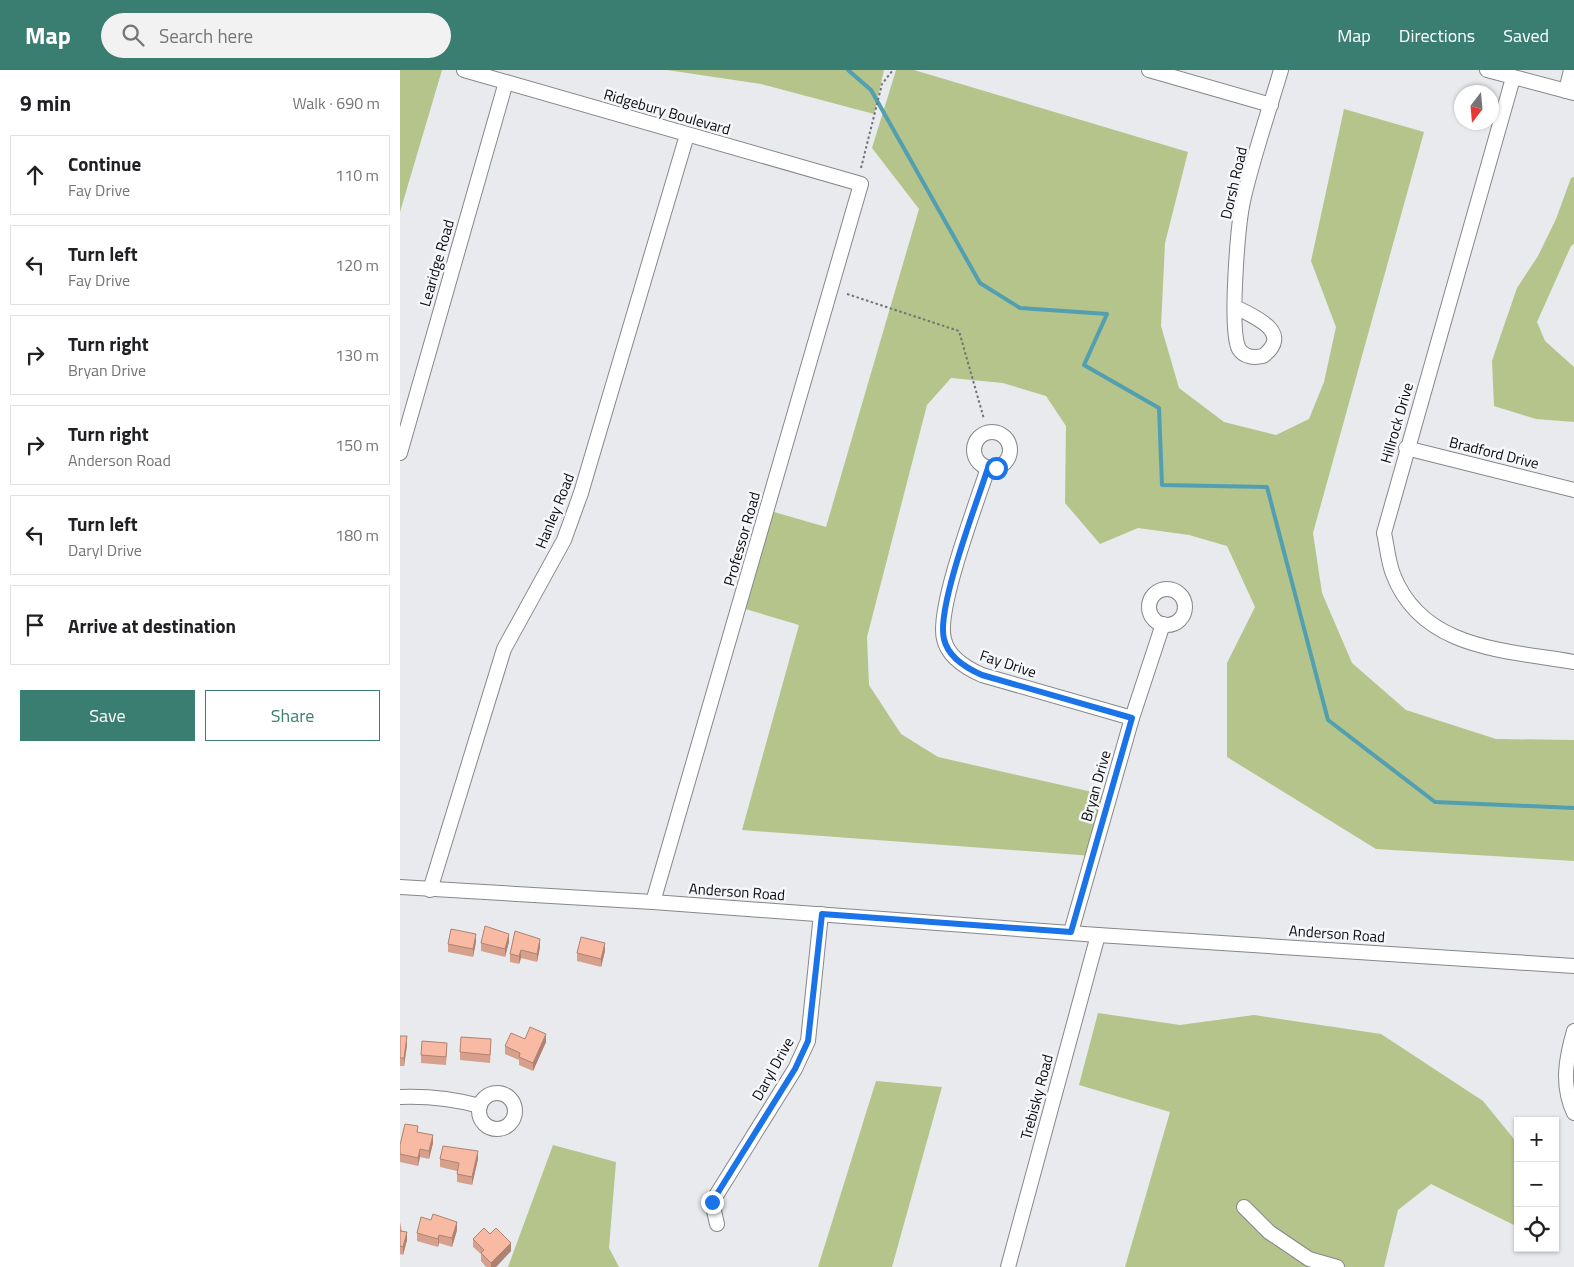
<!DOCTYPE html>
<meta charset="utf-8">
<style>
:root{--surface:#fff;--page:#f2f2f2;--text:#202124;--muted:#757577;--line:#e0e0e0;--accent:#3a7e72}
body{margin:0;font-family:"Titillium Web",sans-serif;background:var(--page);color:var(--text)}
.controls{position:absolute;right:15px;bottom:15px;display:grid;overflow:hidden;border-radius:0px;box-shadow:0 1px 4px #0004}
.controls button{width:45px;height:45px;display:grid;place-items:center;padding:0;border:0;border-bottom:1px solid var(--line);background:var(--surface);color:var(--text);font:25px sans-serif}
.compass{position:absolute;left:1054px;top:15px;width:45px;height:45px;border-radius:50%;background:var(--surface);box-shadow:0 1px 4px #0004;rotate:196deg}
.stop{position:absolute;width:15px;height:15px;margin:-11px;border:4px solid #1a73e8;border-radius:50%;background:#fff}
.stop.end{background:#1a73e8;border-color:#fff;box-shadow:0 1px 5px #0008}
.list{margin:0;padding:0;list-style:none}
h2{display:flex;justify-content:space-between;align-items:center;height:65px;margin:0;padding:0 20px;font-size:21px}
h2 small{font-size:16px;font-weight:400;color:var(--muted)}
.list li{display:grid;grid-template-columns:32px 1fr auto;gap:15px;align-items:center;box-sizing:border-box;height:80px;margin:0 10px 10px;padding:0 10px;border:1px solid var(--line);border-radius:0px}
.list b{display:block;font-size:19px;white-space:nowrap}
.list p{margin:0;font-size:16px;white-space:nowrap;color:var(--muted)}
.list em{font-size:16px;font-style:normal;color:var(--muted)}
.actions{display:flex;gap:10px;padding:15px 20px}
.actions a{flex:1;padding:11px 0;border:1px solid var(--accent);border-radius:0px;text-align:center;font-size:18px;color:var(--accent)}
.actions .main{background:var(--accent);color:#fff}
.icon{flex:none;width:28px;height:28px;fill:none;stroke:currentColor;stroke-width:2;stroke-linecap:round;stroke-linejoin:round}
.map{position:relative;flex:none;width:1174px;height:1197px;overflow:hidden}
header{display:flex;align-items:center;gap:30px;box-sizing:border-box;height:70px;padding:0 25px;background:var(--accent);color:#fff}
header strong{font-size:24px}
nav{display:flex;gap:28px;margin-inline-start:auto;font-size:18px}
.search{width:350px;height:45px;background:var(--page);display:flex;align-items:center;gap:12px;box-sizing:border-box;padding:0 18px;border-radius:28px;color:var(--muted);font-size:19px}
main{display:flex}
aside{flex:1;background:var(--surface)}
.map>svg:first-child{display:block}
</style>
<header>
<strong>Map</strong>
<div class="search"><svg class="icon" aria-label="search" viewBox="0 0 24 24"><circle cx="10" cy="10" r="6"/><path d="M15 15l6 6"/></svg>Search here</div>
<nav><a>Map</a><a>Directions</a><a>Saved</a></nav>
</header>
<main>
<aside>
<h2>9 min<small>Walk · 690 m</small></h2>
<ul class="list">
<li><svg class="icon" aria-label="ahead" viewBox="0 0 24 24"><path d="M12 20V5M6 11l6-6 6 6"/></svg><div><b>Continue</b><p>Fay Drive</p></div><em>110 m</em></li>
<li><svg class="icon" aria-label="left" viewBox="0 0 24 24"><path d="M17 20v-9H6M10 6l-5 5 5 5"/></svg><div><b>Turn left</b><p>Fay Drive</p></div><em>120 m</em></li>
<li><svg class="icon" aria-label="right" viewBox="0 0 24 24"><path d="M7 20v-9h11M14 6l5 5-5 5"/></svg><div><b>Turn right</b><p>Bryan Drive</p></div><em>130 m</em></li>
<li><svg class="icon" aria-label="right" viewBox="0 0 24 24"><path d="M7 20v-9h11M14 6l5 5-5 5"/></svg><div><b>Turn right</b><p>Anderson Road</p></div><em>150 m</em></li>
<li><svg class="icon" aria-label="left" viewBox="0 0 24 24"><path d="M17 20v-9H6M10 6l-5 5 5 5"/></svg><div><b>Turn left</b><p>Daryl Drive</p></div><em>180 m</em></li>
<li><svg class="icon" aria-label="arrive" viewBox="0 0 24 24"><path d="M6 21V4h12l-3 4 3 4H6"/></svg><div><b>Arrive at destination</b></div></li>
</ul>
<div class="actions"><a class="main">Save</a><a>Share</a></div>
</aside>
<div class="map">
<svg width="1174" height="1197" viewBox="0 0 1174 1197">
<rect width="100%" height="100%" fill="#e8eaed"/>
<g fill="#b4c48a">
<polygon points="0,0 42,0 0,142"/>
<polygon points="267,0 484,0 474,44 361,14"/>
<polygon points="496,0 514,0 788,82 765,173 761,256 779,318 824,352 876,365 909,349 924,312 936,257 911,191 944,39 1024,62 913,463 922,523 952,593 1006,640 1096,669 1174,670 1174,791 976,779 827,687 827,593 855,537 827,476 789,465 738,458 700,474 665,433 666,356 646,326 603,313 551,308 527,335 467,567 469,615 501,664 538,687 710,726 693,786 342,760 399,555 339,537 367,440 426,457 519,139 472,78"/>
<polygon points="1174,107 1174,174 1171,176 1137,252 1145,271 1174,297 1174,352 1136,349 1094,336 1092,291 1098,273 1117,218 1138,186 1156,149 1171,108"/>
<polygon points="698,943 780,955 854,945 981,964 1083,1031 1118,1074 1118,1157 1031,1114 998,1140 984,1197 725,1197 770,1042 679,1015"/>
<polygon points="476,1011 542,1017 492,1197 418,1197"/>
<polygon points="153,1075 216,1092 209,1178 219,1197 108,1197"/>
</g>
<g fill="none" stroke-linecap="round" stroke-linejoin="round">
<polyline stroke="#529fb1" stroke-width="4" points="448,0 471,20 580,213 620,238 707,244 684,295 759,338 762,415 867,417 928,650 1035,732 1174,738"/>
<g stroke="#86878a" stroke-width="16">
<g id="minor">
<polyline points="64,0 461,114 253,832"/>
<polyline points="749,0 871,35"/>
<polyline points="1087,0 1174,23"/>
<path d="M1113 8 984 463C987 476 988 491 993 504 1022 580 1106 580 1174 592"/>
<polyline points="1166,21 1171,0"/>
<path d="M835 237C856 247 893 263 863 286 854 288 844 287 839 279 829 260 838 155 843 131 853 87 868 44 881 0"/>
<circle cx="592" cy="380" r="18"/>
<polyline points="1006,378 1174,420"/>
<polyline points="0,383 106,12"/>
<path d="M588 398C577 432 536 539 544 569 548 587 566 598 582 605L732 648"/>
<circle cx="767" cy="537" r="18"/>
<polyline points="0,817 253,832 698,865 1174,896"/>
<polyline points="30,820 104,579 164,470 181,423 287,65"/>
<polyline points="671,862 732,648 763,554"/>
<path d="M1174 961C1166 989 1161 1015 1174 1043"/>
<circle cx="97" cy="1041" r="18"/>
<path d="M0 1027C27 1026 54 1029 80 1036"/>
<polyline points="844,1137 869,1162 909,1189 937,1197"/>
<polyline points="317,1154 312,1132 395,999 408,971 421,844"/>
<polyline points="608,1197 698,865"/>
</g>
</g>
<g stroke="#727375" stroke-width="2" stroke-dasharray="2.5 2.5" stroke-linecap="butt">
<polyline points="461,98 482,14 493,0"/>
<polyline points="447,224 559,261 584,349"/>
</g>
<use href="#minor" stroke="#fff" stroke-width="14"/>
</g>
<g fill="#d6a08c">
<polygon points="115,861 140,877 137,892 121,888 119,894 110,892 110,884"/>
<polygon points="76,872 73,887 48,882 48,874"/>
<polygon points="109,872 105,887 81,881 81,873"/>
<polygon points="205,881 201,897 177,891 177,883"/>
<polygon points="0,966 7,975 4,996 0,996"/>
<polygon points="125,969 146,972 133,1001 119,995 119,990 105,984 105,976"/>
<polygon points="91,977 90,993 60,990 60,982"/>
<polygon points="47,981 46,995 21,993 21,985"/>
<polygon points="18,1062 33,1073 29,1089 20,1087 18,1096 0,1092 0,1075"/>
<polygon points="40,1089 78,1089 72,1115 57,1112 57,1101 40,1097"/>
<polygon points="0,1152 2,1161 7,1170 3,1185 0,1184"/>
<polygon points="57,1160 52,1177 39,1173 38,1177 17,1171 17,1163"/>
<polygon points="90,1164 111,1181 96,1197 86,1197 81,1191 81,1184 73,1177 73,1169"/>
</g>
<g fill="#ae8272">
<polygon points="76,864 76,872 73,887 73,879"/>
<polygon points="109,864 109,872 105,887 105,879"/>
<polygon points="140,869 140,877 137,892 137,884"/>
<polygon points="205,873 205,881 201,897 201,889"/>
<polygon points="121,880 121,888 119,894 119,886"/>
<polygon points="146,964 146,972 133,1001 133,993"/>
<polygon points="7,966 7,975 4,996 4,988"/>
<polygon points="33,1065 33,1073 29,1089 29,1081"/>
<polygon points="20,1079 20,1087 18,1096 18,1088"/>
<polygon points="78,1081 78,1089 72,1115 72,1107"/>
<polygon points="57,1152 57,1160 52,1177 52,1168"/>
<polygon points="7,1162 7,1170 3,1185 3,1177"/>
<polygon points="39,1165 39,1173 38,1177 38,1169"/>
<polygon points="111,1173 111,1181 96,1197 91,1197 91,1193"/>
</g>
<g fill="#f9baa3" stroke="#ae8272">
<polygon points="85,856 109,864 105,879 81,873"/>
<polygon points="51,859 76,864 73,879 48,874"/>
<polygon points="115,861 140,869 137,884 121,880 119,886 110,884"/>
<polygon points="181,867 205,873 201,889 177,883"/>
<polygon points="130,957 146,964 133,993 119,987 120,983 105,976 111,963 125,969"/>
<polygon points="0,966 7,966 4,988 0,988"/>
<polygon points="61,967 91,969 90,985 60,982"/>
<polygon points="22,971 47,973 46,987 21,985"/>
<polygon points="5,1054 18,1056 17,1062 33,1065 29,1081 20,1079 18,1088 0,1084 0,1075"/>
<polygon points="43,1076 78,1081 72,1107 57,1104 59,1093 40,1089"/>
<polygon points="33,1144 57,1152 52,1168 39,1165 38,1169 17,1163 21,1147 31,1150"/>
<polygon points="84,1158 90,1164 96,1158 111,1173 91,1193 81,1183 84,1180 73,1169"/>
<polygon points="0,1161 7,1162 3,1177 0,1176"/>
</g>
<g fill="none" stroke-linecap="round" stroke-linejoin="round">
<path stroke="#1a73e8" stroke-width="6" d="M312 1132 395 999 408 971 422 844 671 862 732 648 582 605C566 598 548 587 544 569 536 539 577 432 588 398H596"/>
</g>
<g text-anchor="middle" stroke-width="5" stroke-linejoin="round" paint-order="stroke">
<g font-size="15" fill="#0b0b0c" stroke="#f6f7fa">
<text transform="translate(267 42) rotate(16)" y="5">Ridgebury Boulevard</text>
<text transform="translate(834 113) rotate(-77)" y="5">Dorsh Road</text>
<text transform="translate(37 193) rotate(-74)" y="5">Learidge Road</text>
<text transform="translate(997 353) rotate(-74)" y="5">Hillrock Drive</text>
<text transform="translate(1094 383) rotate(14)" y="5">Bradford Drive</text>
<text transform="translate(155 441) rotate(-68)" y="5">Hanley Road</text>
<text transform="translate(342 469) rotate(-74)" y="5">Professor Road</text>
<text transform="translate(608 594) rotate(18)" y="5">Fay Drive</text>
<text transform="translate(696 716) rotate(-74)" y="5">Bryan Drive</text>
<text transform="translate(337 822) rotate(4)" y="5">Anderson Road</text>
<text transform="translate(937 864) rotate(4)" y="5">Anderson Road</text>
<text transform="translate(373 999) rotate(-61)" y="5">Daryl Drive</text>
<text transform="translate(637 1027) rotate(-75)" y="5">Trebisky Road</text>
</g>
</g>
</svg>
<div class="controls">
<button>+</button>
<button>−</button>
<button><svg class="icon" aria-label="locate" viewBox="0 0 24 24"><circle cx="12" cy="12" r="6"/><path d="M12 2v4M12 18v4M2 12h4M18 12h4"/></svg></button>
</div>
<svg class="compass" viewBox="-18 -18 36 36"><path d="M0-13l5 13h-10z" fill="#e53935"/><path d="M0 13l5-13h-10z" fill="#757577"/></svg>
<div class="stop" style="left:596px;top:398px"></div>
<div class="stop end" style="left:312px;top:1132px"></div>
</div>
</main>
